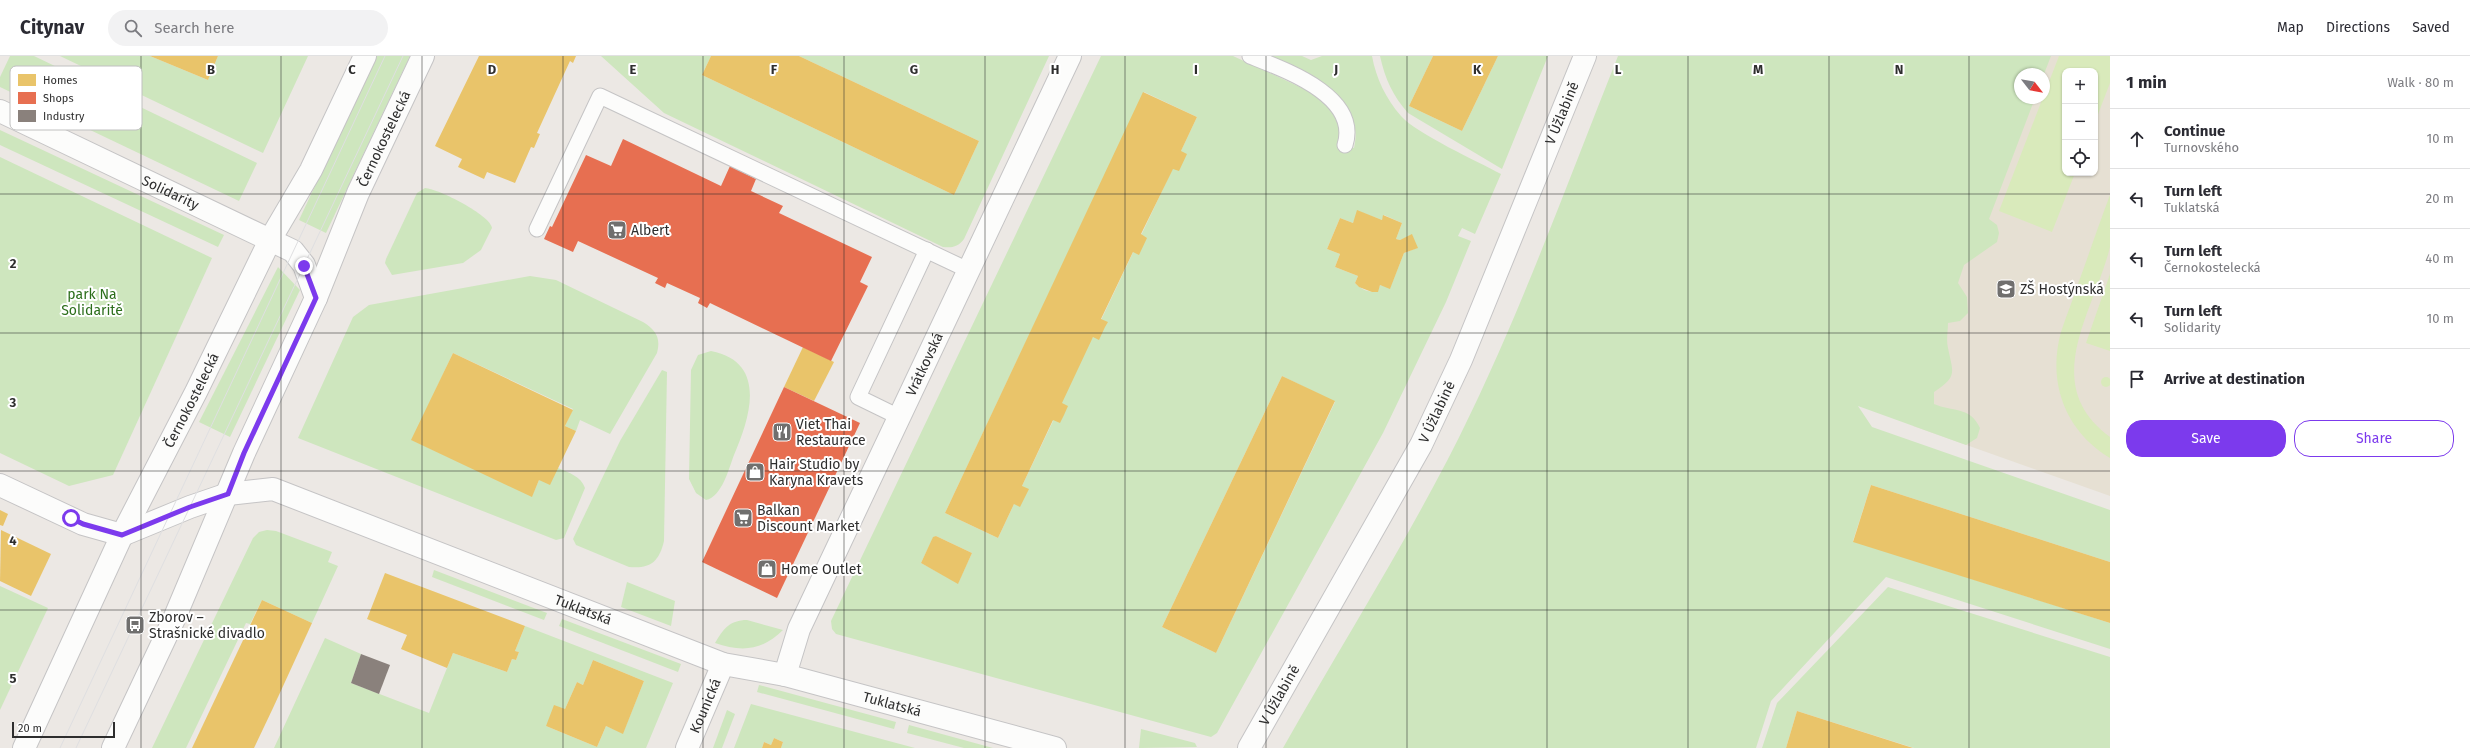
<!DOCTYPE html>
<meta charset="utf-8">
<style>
:root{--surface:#fff;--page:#f2f2f3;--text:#2b2b33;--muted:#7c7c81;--line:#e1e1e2;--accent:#7c3aed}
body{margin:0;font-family:"Fira Sans",sans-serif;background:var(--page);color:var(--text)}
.controls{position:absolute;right:12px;top:12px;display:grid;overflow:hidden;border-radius:8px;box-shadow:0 1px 3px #0004}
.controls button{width:36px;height:36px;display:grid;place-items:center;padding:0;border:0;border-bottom:1px solid var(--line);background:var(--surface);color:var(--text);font:20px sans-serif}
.compass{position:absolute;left:2014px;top:12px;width:36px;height:36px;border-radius:50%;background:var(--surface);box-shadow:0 1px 3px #0004;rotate:121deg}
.scale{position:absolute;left:12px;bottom:10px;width:103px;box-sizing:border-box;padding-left:4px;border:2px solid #2e2e2e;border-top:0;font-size:11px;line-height:14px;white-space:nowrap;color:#2e2e2e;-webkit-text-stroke:3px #fff;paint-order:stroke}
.stop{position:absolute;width:12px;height:12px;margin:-9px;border:3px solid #7c3aed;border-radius:50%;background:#fff}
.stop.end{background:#7c3aed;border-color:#fff;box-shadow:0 1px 4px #0008}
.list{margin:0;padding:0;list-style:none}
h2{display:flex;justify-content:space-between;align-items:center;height:52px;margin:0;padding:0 16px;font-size:17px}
h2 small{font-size:13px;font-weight:400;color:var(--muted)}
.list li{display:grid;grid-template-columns:26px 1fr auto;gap:12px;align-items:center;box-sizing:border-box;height:60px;padding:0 16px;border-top:1px solid var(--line)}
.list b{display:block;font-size:15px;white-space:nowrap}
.list p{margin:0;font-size:13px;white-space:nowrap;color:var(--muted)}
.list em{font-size:13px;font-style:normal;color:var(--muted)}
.actions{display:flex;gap:8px;padding:12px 16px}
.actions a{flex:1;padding:9px 0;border:1px solid var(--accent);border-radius:16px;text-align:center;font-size:14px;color:var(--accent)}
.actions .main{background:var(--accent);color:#fff}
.icon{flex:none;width:22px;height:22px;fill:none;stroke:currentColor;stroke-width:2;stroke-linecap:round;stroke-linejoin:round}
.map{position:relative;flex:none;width:2110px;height:692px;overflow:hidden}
header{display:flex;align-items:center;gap:24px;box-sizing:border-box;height:56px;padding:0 20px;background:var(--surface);border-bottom:1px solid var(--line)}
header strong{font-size:19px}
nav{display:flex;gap:22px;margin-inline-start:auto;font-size:14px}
.search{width:280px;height:36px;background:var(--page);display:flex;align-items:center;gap:10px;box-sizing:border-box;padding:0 14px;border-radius:22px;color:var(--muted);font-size:15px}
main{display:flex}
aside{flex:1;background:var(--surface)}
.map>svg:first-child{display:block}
</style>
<header>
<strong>Citynav</strong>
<div class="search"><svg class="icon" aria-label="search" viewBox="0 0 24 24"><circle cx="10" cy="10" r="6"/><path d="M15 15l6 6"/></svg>Search here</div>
<nav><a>Map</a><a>Directions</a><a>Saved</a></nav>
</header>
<main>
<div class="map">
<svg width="2110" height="692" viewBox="0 0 2110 692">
<rect width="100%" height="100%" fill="#ece8e4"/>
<path fill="#e6e0d3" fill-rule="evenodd" d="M1991 0H2110V440L1913 370ZM2065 15H2095V117H2065ZM2020 18H2044V42H2020Z"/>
<g fill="#cee6be" fill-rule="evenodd">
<polygon points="10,0 34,0 257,107 239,145 0,31 0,21"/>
<polygon points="60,0 150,0 208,24 218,0 308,0 263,97"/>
<polygon points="376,0 410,0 326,177 299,164"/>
<path d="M601 0H711L702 19 954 139 979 85 799 0H1049L964 183C958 191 952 192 943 191L664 57Z"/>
<path d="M1101 0H1233L1313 37 1326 47 1336 63 1345 89 1354 92C1366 39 1307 18 1269 0H1302L1311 4 1322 0H1372C1376 22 1386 43 1401 60 1417 78 1477 105 1501 118L1475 178 1462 172 1458 180 1471 185 1446 246 1383 377 1217 677 1211 681 836 578 832 573 831 565ZM1144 36 1197 61 1093 281 1040 358 1053 365 1022 430 1000 442 1014 448 998 482 945 457ZM1358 155 1382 164 1384 159 1402 167 1396 183 1400 184 1412 179 1417 192 1404 197 1390 232 1380 229 1377 236C1368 236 1362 234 1355 227L1358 220 1335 211 1340 198 1327 193 1340 162 1353 167ZM1282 320 1335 346 1216 597 1162 571ZM936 480 972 497 958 527 921 507 933 482Z"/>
<path d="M1380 0H1433L1409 50 1462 75 1498 0H1548L1502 113 1408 57C1393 40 1385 23 1380 0Z"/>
<path d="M1618 0H2051L2044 18H2020V42H2035L1989 163 1997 169 1999 177 1997 186 1964 209 1958 227 1967 241 1968 257 1960 265 1948 267C1948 275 1946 284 1948 292 1953 317 1958 320 1934 336V348C1952 356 1970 350 1980 372L1977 382 1966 389 1858 350 1872 371 2110 454V506L1871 429 1853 485 2110 567V593L1886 521 1771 645 1756 692H1283C1338 595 1397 501 1448 403 1515 273 1564 135 1618 0Z"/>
<polygon points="0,74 224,179 218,191 0,89"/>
<polygon points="0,101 212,202 113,419 69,430 0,397"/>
<path d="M425 132C439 133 490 159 492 172L481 194 463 207 392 219 385 207 386 203 417 137Z"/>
<polygon points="278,211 300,234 230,381 199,366"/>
<path d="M530 220 556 224 643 266C656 274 661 282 657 297L610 378 580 364 576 375 565 370 573 353 453 297 412 384 532 440 539 424 558 412C569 417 581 420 585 432L564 482 556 484 298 382 353 261 369 249Z"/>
<path d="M711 295C768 306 750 362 734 399 729 412 722 441 706 444L696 437 689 423 691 314 698 299Z"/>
<path d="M662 314 667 316 664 485C659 506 650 513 629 511L576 489 573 483 620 385Z"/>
<polygon points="267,474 276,475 332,496 328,506 338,510 312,567 262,544 250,568 246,567 186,692 152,692 253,482 259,476"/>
<polygon points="434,514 547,557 544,564 432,521"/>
<polygon points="627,526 675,545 671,570 621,551"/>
<polygon points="0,530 48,552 0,654"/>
<polygon points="1888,531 2110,601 2110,692 1914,692 1797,655 1786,692 1762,692 1777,647"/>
<polygon points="562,563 681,608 678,616 559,570"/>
<path d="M747 564 783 574C762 595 741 596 715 587 723 573 730 564 747 564Z"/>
<path d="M525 570 673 627 646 692H274L325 582 361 598 351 627 429 657 453 597 507 616 512 603 516 604 519 596 515 595ZM593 604 644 625 623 677 606 670 597 691 546 670 565 653 577 626 583 629Z"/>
<polygon points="759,629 896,666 894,673 757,636"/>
<polygon points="751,648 915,692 781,692 783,686 774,682 771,689 764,686 762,692 734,692"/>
<polygon points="727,654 735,658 722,692 713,692"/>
<polygon points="909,669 993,692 964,692 907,677"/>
<polygon points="1141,673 1195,687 1197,691 1139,692"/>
</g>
<g fill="#d9eabb">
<polygon points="2059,0 2110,0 2110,27 2095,66 2095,15 2065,15 2065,117 2075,117 2052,176 1999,155"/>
<path d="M2110 139C2110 155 2110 175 2110 191 2094 256 2038 328 2110 381V402C2065 375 2047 326 2061 276 2066 260 2073 244 2078 228 2089 198 2099 168 2110 139Z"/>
<polygon points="2110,218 2110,295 2086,287"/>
<circle cx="2106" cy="326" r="5"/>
</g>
<g fill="#e9c46a">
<polygon points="150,0 218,0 208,24"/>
<polygon points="479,0 576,0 573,7 570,5 537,77 540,78 534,92 531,91 515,127 487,116 484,123 458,111 462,103 435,90"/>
<polygon points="711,0 799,0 979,85 954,139 702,19"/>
<polygon points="1433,0 1498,0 1462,75 1409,50"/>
<polygon points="1143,36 1197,61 1181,95 1187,98 1179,115 1173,113 1141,178 1147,182 1139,199 1133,196 1101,263 1108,266 1105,271 1099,284 1093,281 1062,347 1068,350 1064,359 1060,367 1053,364 1022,430 1029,433 1020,451 1014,448 998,482 945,457"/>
<polygon points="1357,154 1382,164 1383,159 1402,167 1396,183 1400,184 1412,178 1418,192 1404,197 1390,233 1380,229 1378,236 1372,236 1359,231 1355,227 1358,220 1335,211 1340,198 1327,193 1340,162 1353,167"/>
<polygon points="803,291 834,306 814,345 784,331"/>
<polygon points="453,297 573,354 565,370 576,375 550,429 539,424 532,441 411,384"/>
<polygon points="1282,320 1335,345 1216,597 1162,571"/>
<polygon points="1871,429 2110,506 2110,567 1853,486"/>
<polygon points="0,454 8,458 3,470 0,469"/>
<polygon points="1,474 51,498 31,540 0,525"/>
<polygon points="936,480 972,497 958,528 921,507 933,481"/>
<polygon points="385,517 525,570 515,595 519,596 516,604 512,603 507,616 453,597 447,612 401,593 407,579 367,563"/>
<polygon points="262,544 312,567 273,652 254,692 192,692"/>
<polygon points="593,604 644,625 623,678 606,670 597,691 546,670 554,649 565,653 577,626 583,629"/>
<polygon points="1797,655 1913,692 1786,692"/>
<polygon points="774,682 783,686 781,692 762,692 764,686 771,689"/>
</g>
<g fill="#e76f51">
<polygon points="623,83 721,130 730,110 756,123 751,135 783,150 779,157 872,201 860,226 868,230 831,305 710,247 707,252 698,247 700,242 667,227 665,232 655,227 658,222 578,185 573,196 544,183 550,170 552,171 586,99 611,110"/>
<polygon points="784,331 860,367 777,542 702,506"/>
</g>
<polygon fill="#8a817c" points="361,598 390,609 379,638 351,627"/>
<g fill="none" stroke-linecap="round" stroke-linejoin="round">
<g stroke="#c5c4c5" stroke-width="17">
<g id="lane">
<path d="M1250 0C1285 14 1360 40 1345 89"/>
<polyline points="537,173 600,40 968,214"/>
<polyline points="899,361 858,341 927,194"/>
</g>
</g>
<g stroke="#c5c4c5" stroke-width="24">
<g id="street">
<path id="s1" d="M0 55 293 195 304 209 316 242"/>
<path id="s2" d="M0 429 83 468 122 479 190 451 228 438 273 433 723 608 785 619 1055 692"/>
<path id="s3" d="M785 619 799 573 1070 0"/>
<path id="s4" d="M687 692 723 608"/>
<path id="s5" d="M1249 692 1421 389 1461 304 1585 0"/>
</g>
</g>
<g stroke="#c5c4c5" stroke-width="24">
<g id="secondary">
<path id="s6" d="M24 692 122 479 196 336 271 182 311 114 365 0"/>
<path id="s7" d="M113 692 174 563 244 397 316 242 358 137 423 0"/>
</g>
</g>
<use href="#lane" stroke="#fcfcfb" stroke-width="15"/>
<use href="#street" stroke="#fcfcfb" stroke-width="22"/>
<use href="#secondary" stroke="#fcfcfb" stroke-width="22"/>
<g stroke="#dfdfe1" stroke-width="1">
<polyline points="60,692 385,0"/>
<polyline points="76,692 403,0"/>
</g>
</g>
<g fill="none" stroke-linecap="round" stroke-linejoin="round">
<polyline stroke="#7c3aed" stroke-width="5" points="71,462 83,468 122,479 190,451 228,438 244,397 316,242 304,210"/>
</g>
<path fill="none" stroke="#2e2e2e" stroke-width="1" stroke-opacity="0.55" d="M141 0V692M281 0V692M422 0V692M563 0V692M703 0V692M844 0V692M985 0V692M1125 0V692M1266 0V692M1407 0V692M1547 0V692M1688 0V692M1829 0V692M1969 0V692M0 138H2110M0 277H2110M0 415H2110M0 554H2110"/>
<defs>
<g id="supermarket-square" transform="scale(1)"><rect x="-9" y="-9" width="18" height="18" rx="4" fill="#706f6e" stroke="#fff"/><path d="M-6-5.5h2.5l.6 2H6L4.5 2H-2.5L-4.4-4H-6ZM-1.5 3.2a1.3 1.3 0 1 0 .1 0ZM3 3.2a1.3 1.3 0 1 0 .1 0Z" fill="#fff"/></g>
<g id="school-square" transform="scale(1)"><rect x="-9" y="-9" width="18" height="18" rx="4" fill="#706f6e" stroke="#fff"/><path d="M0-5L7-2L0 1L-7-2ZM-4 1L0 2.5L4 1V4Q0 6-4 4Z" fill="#fff"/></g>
<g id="restaurant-square" transform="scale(1)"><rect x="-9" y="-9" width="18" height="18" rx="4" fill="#706f6e" stroke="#fff"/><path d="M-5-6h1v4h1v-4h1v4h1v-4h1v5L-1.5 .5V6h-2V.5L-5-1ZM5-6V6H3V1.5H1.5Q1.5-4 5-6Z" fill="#fff"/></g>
<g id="shop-square" transform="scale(1)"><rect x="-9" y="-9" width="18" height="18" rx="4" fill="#706f6e" stroke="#fff"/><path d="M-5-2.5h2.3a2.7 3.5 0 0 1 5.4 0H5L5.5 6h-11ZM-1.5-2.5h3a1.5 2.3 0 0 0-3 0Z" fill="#fff"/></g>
<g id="bus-square" transform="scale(1)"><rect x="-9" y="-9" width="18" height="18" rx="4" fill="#706f6e" stroke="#fff"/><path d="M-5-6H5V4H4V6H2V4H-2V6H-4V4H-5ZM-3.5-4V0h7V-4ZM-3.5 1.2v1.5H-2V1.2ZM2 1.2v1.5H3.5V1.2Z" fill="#fff"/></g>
</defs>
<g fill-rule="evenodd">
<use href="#supermarket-square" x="617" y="174"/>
<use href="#school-square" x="2006" y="233"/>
<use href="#restaurant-square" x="782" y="376"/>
<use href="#shop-square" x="755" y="416"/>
<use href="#supermarket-square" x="743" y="462"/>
<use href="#shop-square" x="767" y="513"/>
<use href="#bus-square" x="135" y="569"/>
</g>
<g text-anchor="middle" stroke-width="4" stroke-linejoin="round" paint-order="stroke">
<g font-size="14" fill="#2e2e2e" stroke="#fff">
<text dy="5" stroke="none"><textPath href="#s5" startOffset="709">V Úžlabině</textPath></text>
<text dy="5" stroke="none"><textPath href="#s7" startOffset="667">Černokostelecká</textPath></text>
<text dy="5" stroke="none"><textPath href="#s1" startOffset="189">Solidarity</textPath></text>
<text dy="5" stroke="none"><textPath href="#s3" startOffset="341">Vrátkovská</textPath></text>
<text dy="5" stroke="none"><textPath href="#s6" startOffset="386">Černokostelecká</textPath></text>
<text dy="5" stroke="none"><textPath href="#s5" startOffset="385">V Úžlabině</textPath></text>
<text dy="5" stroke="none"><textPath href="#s2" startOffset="624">Tuklatská</textPath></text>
<text dy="5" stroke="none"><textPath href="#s5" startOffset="61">V Úžlabině</textPath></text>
<text dy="5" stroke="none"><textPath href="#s2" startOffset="948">Tuklatská</textPath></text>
<text dy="5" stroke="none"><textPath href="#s4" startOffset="46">Kounická</textPath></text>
</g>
<g font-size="14" fill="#2e2e2e" stroke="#fff" text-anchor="start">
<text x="631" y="179">Albert</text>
<text x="2020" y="238">ZŠ Hostýnská</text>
<text x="796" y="373">Viet Thai<tspan x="796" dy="16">Restaurace</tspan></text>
<text x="769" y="413">Hair Studio by<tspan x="769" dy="16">Karyna Kravets</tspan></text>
<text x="757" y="459">Balkan<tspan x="757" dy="16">Discount Market</tspan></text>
<text x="781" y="518">Home Outlet</text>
<text x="149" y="566">Zborov –<tspan x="149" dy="16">Strašnické divadlo</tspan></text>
</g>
<g font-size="14" fill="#2c6e1b" stroke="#fff">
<text x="92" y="243">park Na<tspan x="92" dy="16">Solidaritě</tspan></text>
</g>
</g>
<rect x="10" y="10" width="132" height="64" rx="6" fill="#fff" stroke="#c0c0c0" stroke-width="1"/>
<rect x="18" y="18" width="18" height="12" fill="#e9c46a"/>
<rect x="18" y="36" width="18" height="12" fill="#e76f51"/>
<rect x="18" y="54" width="18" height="12" fill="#8a817c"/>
<g font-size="11" fill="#2e2e2e">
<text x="43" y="28">Homes</text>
<text x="43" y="46">Shops</text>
<text x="43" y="64">Industry</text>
</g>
<g font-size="13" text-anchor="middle" font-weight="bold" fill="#2e2e2e" stroke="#fff" stroke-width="4" stroke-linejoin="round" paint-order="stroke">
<text x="211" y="18">B</text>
<text x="352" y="18">C</text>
<text x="492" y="18">D</text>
<text x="633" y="18">E</text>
<text x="774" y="18">F</text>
<text x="914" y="18">G</text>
<text x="1055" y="18">H</text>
<text x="1196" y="18">I</text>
<text x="1336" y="18">J</text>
<text x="1477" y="18">K</text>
<text x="1618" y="18">L</text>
<text x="1758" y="18">M</text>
<text x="1899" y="18">N</text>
<text x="13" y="212">2</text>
<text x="13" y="351">3</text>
<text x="13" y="489">4</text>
<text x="13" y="627">5</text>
</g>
</svg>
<div class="controls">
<button>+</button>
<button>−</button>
<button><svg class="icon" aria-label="locate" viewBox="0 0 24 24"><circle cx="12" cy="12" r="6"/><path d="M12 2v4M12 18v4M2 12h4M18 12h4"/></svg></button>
</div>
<svg class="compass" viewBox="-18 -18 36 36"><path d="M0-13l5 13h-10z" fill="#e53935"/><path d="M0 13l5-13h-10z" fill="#7c7c81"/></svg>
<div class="scale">20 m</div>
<div class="stop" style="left:71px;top:462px"></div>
<div class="stop end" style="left:304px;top:210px"></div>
</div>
<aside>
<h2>1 min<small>Walk · 80 m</small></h2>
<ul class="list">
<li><svg class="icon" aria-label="ahead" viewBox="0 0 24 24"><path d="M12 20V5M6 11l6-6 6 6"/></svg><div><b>Continue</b><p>Turnovského</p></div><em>10 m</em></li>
<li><svg class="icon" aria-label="left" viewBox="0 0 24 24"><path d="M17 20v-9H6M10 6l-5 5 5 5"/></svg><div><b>Turn left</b><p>Tuklatská</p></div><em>20 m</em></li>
<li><svg class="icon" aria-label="left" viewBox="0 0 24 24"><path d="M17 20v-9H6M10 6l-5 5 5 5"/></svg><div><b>Turn left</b><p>Černokostelecká</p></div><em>40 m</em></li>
<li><svg class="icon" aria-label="left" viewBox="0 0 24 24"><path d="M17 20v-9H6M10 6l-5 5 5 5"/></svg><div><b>Turn left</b><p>Solidarity</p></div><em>10 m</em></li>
<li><svg class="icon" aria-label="arrive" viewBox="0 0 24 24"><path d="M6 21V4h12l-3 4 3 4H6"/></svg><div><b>Arrive at destination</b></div></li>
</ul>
<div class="actions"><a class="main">Save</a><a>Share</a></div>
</aside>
</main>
